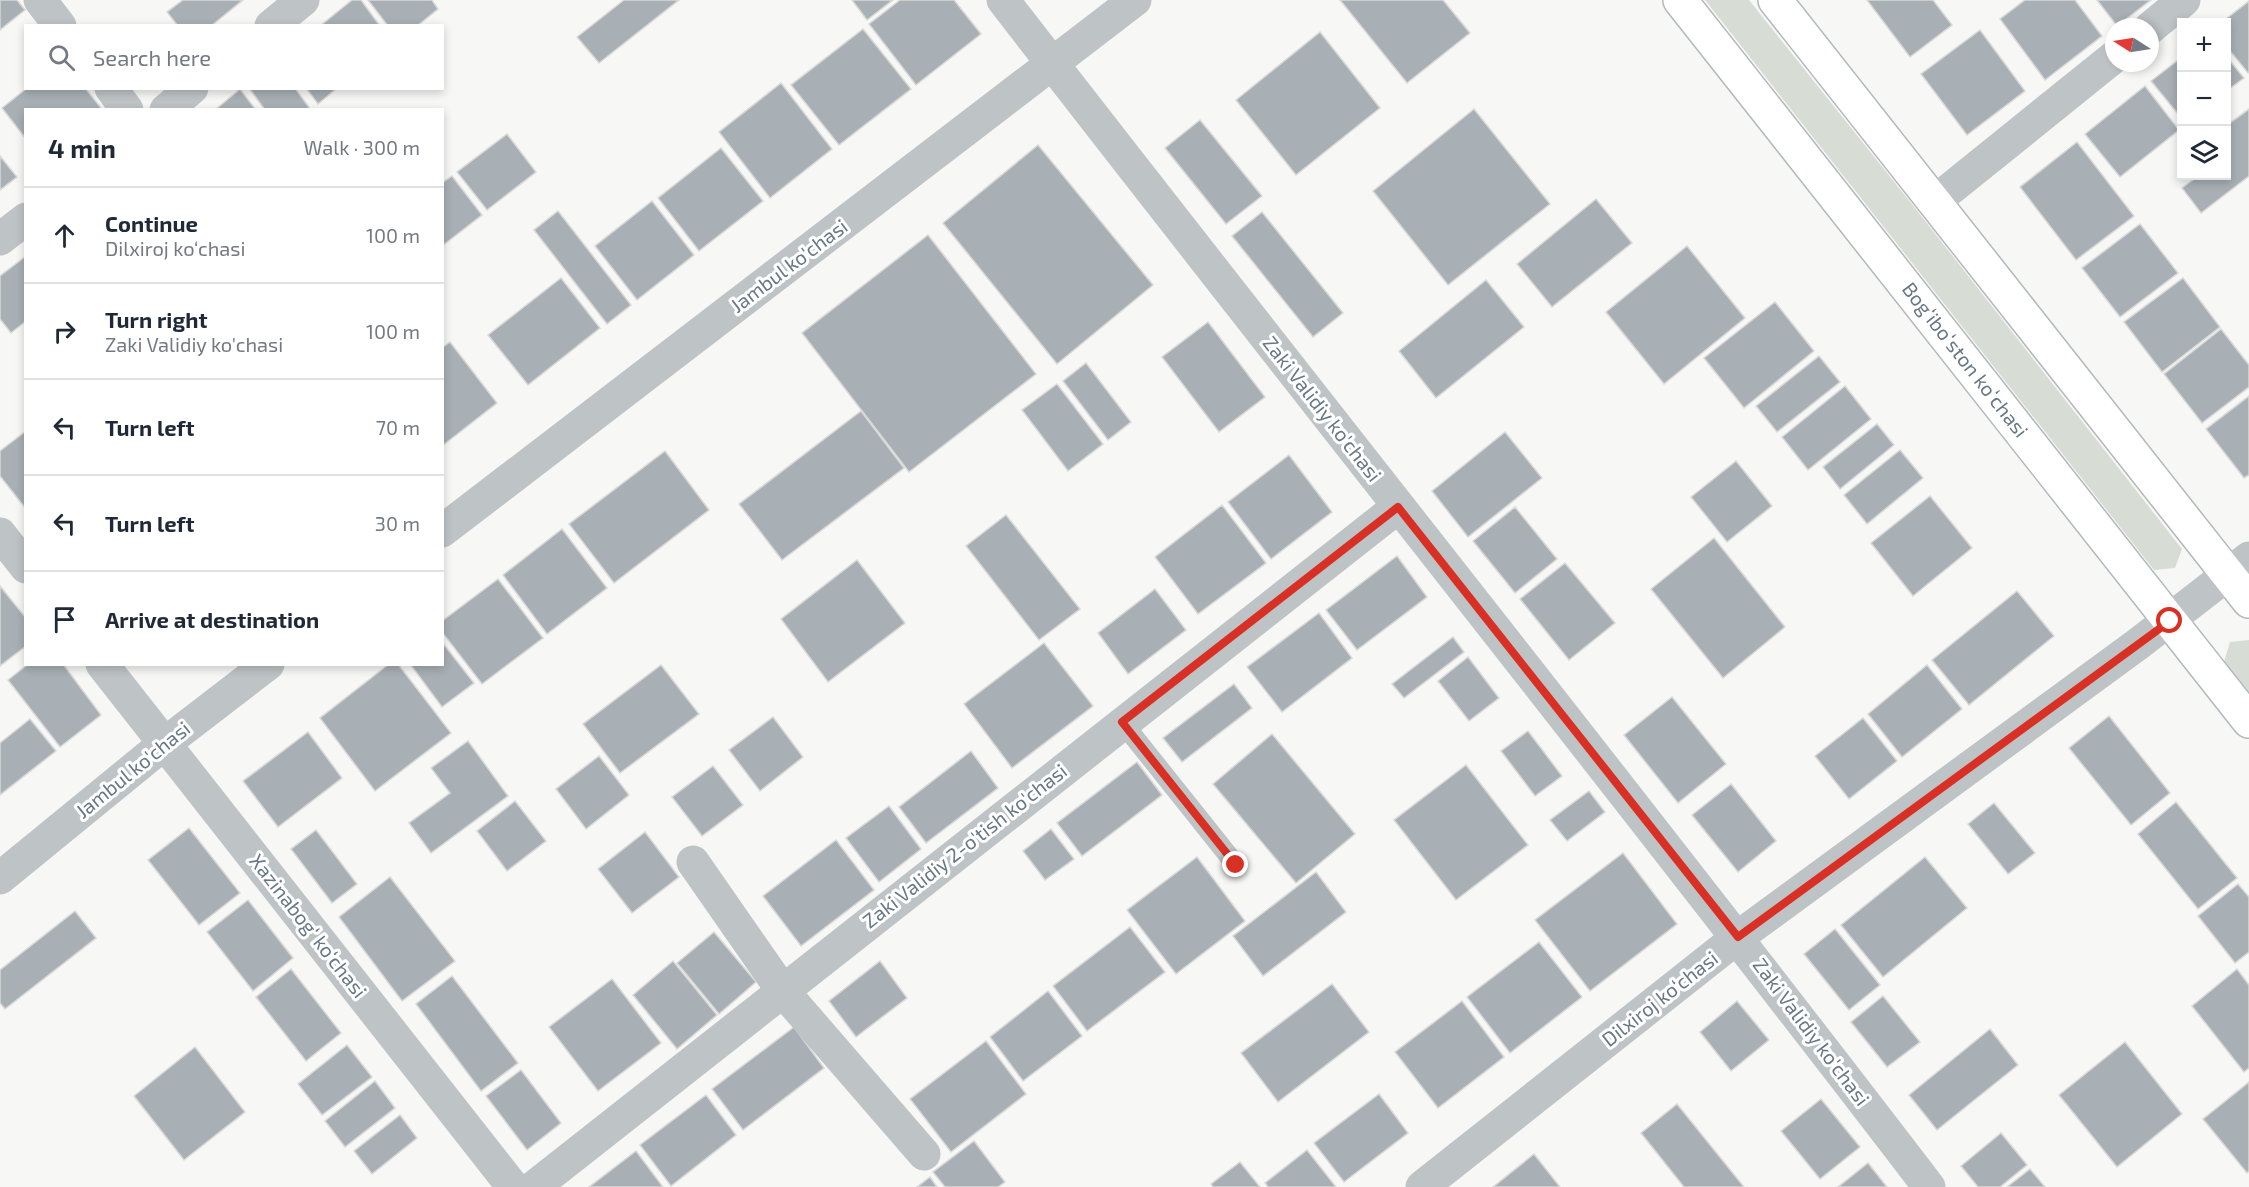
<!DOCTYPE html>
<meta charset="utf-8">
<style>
:root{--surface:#fff;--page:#f6f6f7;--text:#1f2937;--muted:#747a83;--line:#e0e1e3}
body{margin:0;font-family:"Exo 2",sans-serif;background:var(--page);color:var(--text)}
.controls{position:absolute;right:18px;top:18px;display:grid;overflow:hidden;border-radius:0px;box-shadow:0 3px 9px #0003}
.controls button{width:54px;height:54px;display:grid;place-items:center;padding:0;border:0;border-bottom:2px solid var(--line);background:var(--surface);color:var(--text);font:30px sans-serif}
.compass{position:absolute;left:2105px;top:18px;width:54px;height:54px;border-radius:50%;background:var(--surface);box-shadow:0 3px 9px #0003;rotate:282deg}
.stop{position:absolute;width:18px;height:18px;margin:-14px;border:4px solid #d93025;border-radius:50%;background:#fff}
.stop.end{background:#d93025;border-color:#fff;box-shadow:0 2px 6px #0008}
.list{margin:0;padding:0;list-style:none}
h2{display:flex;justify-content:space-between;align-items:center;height:78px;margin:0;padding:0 24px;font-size:26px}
h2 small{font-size:20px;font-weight:400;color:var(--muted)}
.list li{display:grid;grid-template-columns:39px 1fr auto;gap:18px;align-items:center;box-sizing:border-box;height:96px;padding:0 24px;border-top:2px solid var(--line)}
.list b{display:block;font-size:22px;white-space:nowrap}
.list p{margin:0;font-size:20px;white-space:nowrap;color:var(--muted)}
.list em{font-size:20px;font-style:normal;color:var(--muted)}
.icon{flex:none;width:33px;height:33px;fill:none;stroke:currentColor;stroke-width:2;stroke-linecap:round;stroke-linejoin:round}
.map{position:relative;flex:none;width:2249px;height:1187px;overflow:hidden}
.search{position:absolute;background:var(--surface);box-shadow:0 3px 9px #0003;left:24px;top:24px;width:420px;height:66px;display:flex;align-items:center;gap:15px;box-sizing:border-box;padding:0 21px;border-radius:0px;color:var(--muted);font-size:22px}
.panel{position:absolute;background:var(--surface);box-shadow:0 3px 9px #0003;left:24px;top:108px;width:420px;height:558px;border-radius:0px}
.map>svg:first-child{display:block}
</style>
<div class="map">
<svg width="2249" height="1187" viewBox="0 0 2249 1187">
<rect width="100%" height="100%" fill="#f7f7f5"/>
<g fill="#d7dcd4">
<polygon points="1705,0 1749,0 1915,208 2182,549 2175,568 2154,570"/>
<polygon points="2249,640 2249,698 2223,665 2230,642"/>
</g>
<g fill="#a8b0b5" stroke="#d9d9d7" stroke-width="1.5">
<polygon points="0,0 17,0 25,10 0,30"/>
<polygon points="183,0 243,0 211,26 178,26 167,12"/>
<polygon points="352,0 361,0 380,26 320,26"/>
<polygon points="368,0 432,0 438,9 417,26 388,26"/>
<polygon points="624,0 679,0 599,63 577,37"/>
<polygon points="852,0 893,0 867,20"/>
<polygon points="900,0 954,0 981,34 916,85 869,24"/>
<polygon points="1340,0 1443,0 1470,33 1407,83"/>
<polygon points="1867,0 1933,0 1952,25 1910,57"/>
<polygon points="2025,0 2075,0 2102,36 2045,80 2000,19"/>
<polygon points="2097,0 2151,0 2117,26"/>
<polygon points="2249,1 2249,72 2248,73 2226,46 2226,22 2222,22"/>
<polygon points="863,29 911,89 839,145 791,85"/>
<polygon points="1980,30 2025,91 1967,135 1921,74"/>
<polygon points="1320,32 1380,108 1296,175 1236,100"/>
<polygon points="2226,56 2244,78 2226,91"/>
<polygon points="2182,57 2182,119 2151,81"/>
<polygon points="781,83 832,149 770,198 719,132"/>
<polygon points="2145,86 2179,130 2120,177 2085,134"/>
<polygon points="27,88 85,88 102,109 26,110 26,139 2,108"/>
<polygon points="249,88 295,88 311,110 265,110"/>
<polygon points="306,88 337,88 318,104"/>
<polygon points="240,89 256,110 215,110"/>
<polygon points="1474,109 1550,204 1448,285 1373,191"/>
<polygon points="2249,109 2249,176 2201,213 2182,188 2198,176 2226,176 2226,126"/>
<polygon points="1200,120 1262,196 1226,224 1165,148"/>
<polygon points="507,134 536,172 487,210 457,172"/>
<polygon points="2077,142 2134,216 2076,260 2020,187"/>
<polygon points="1038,145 1153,285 1057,364 943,223"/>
<polygon points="721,148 763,201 699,251 658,198"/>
<polygon points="0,156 17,177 0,190"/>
<polygon points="452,176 482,215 442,246 442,183"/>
<polygon points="1596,199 1632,243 1552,307 1517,264"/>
<polygon points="652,201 694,255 637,300 595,246"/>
<polygon points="558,211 631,305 607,324 534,230"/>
<polygon points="1262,212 1343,313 1313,337 1232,236"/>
<polygon points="2140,224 2178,273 2120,317 2082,268"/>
<polygon points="928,235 1036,374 909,472 802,333"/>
<polygon points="1687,246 1745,318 1664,384 1606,312"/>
<polygon points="26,256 26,321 11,333 0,319 0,276"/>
<polygon points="561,278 600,328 528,385 488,335"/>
<polygon points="2183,278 2220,327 2162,372 2124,322"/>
<polygon points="1486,280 1524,327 1436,398 1399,351"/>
<polygon points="1775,302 1814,351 1744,408 1704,358"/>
<polygon points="1208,322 1265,397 1219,432 1162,357"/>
<polygon points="2221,329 2249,365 2249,387 2202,423 2164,374"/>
<polygon points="450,342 497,403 442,446 442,348"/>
<polygon points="1819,356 1840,382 1777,432 1756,406"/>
<polygon points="1086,363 1131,422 1108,440 1063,381"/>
<polygon points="1057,384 1103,444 1068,471 1022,410"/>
<polygon points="1845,386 1871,419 1808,470 1782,437"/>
<polygon points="2249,396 2249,475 2244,478 2206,429"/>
<polygon points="861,411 904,468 782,560 739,504"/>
<polygon points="1877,424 1894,445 1840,489 1823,467"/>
<polygon points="26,431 26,509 0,476 0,451"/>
<polygon points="1505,432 1542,478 1468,537 1432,491"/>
<polygon points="1900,450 1923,478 1867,524 1844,495"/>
<polygon points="665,451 709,510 614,583 569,524"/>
<polygon points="1289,455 1332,512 1271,559 1228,502"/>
<polygon points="1736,461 1772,506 1727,542 1691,497"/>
<polygon points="1930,496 1972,548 1913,596 1871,543"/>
<polygon points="1222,505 1266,563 1198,614 1155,557"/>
<polygon points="1515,507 1557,559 1515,593 1473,541"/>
<polygon points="1006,515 1080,609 1039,640 966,546"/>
<polygon points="562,529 607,588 547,634 503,575"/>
<polygon points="1714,538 1785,627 1723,678 1651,589"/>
<polygon points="1397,556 1427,597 1357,650 1326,610"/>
<polygon points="857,560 905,623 828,682 781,619"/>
<polygon points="1565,563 1615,623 1569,660 1520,599"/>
<polygon points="498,579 543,638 482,684 442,632 442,621"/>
<polygon points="0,586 26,618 26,646 0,666"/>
<polygon points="1155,589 1186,630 1128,674 1098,633"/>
<polygon points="2017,591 2054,636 1969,705 1932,660"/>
<polygon points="1319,613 1352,658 1282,712 1247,667"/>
<polygon points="1453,637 1464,652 1404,698 1392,684"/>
<polygon points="442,642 474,683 442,707 410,664 442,664"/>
<polygon points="1044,643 1093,706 1012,768 964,704"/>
<polygon points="1468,657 1499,698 1469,721 1438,681"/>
<polygon points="28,664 63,664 101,715 60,747 8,680"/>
<polygon points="389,664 398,664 451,733 375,791 320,718"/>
<polygon points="661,665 699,714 620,773 583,724"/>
<polygon points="1927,665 1962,709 1902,757 1868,714"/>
<polygon points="1234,684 1252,708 1182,762 1163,738"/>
<polygon points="1672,697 1726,764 1678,803 1624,735"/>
<polygon points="2109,716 2170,793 2131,825 2069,748"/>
<polygon points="773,717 803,757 760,791 729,750"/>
<polygon points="1863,718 1897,761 1849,799 1815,756"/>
<polygon points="30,719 56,751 0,795 0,743"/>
<polygon points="1528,731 1562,776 1535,796 1501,751"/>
<polygon points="308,732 342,778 278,827 243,781"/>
<polygon points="1272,734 1355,834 1296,883 1213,784"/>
<polygon points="468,741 508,796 431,853 409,823 450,793 431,768"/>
<polygon points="971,751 998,788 926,843 899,807"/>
<polygon points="599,756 629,795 586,829 556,789"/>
<polygon points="1137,762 1162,795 1082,856 1057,823"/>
<polygon points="1466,765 1528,845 1456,900 1394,820"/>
<polygon points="713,766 743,805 702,836 672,797"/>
<polygon points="1731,784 1776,841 1738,872 1692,815"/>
<polygon points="1589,791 1605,812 1567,841 1550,820"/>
<polygon points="515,801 546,841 507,871 477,831"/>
<polygon points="2176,802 2237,878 2198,909 2138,834"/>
<polygon points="1994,803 2035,853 2008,874 1968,824"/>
<polygon points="889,806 921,849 879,882 846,838"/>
<polygon points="189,828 240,893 199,925 148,860"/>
<polygon points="1051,829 1074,859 1045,880 1023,851"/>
<polygon points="316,830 357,884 332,903 291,849"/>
<polygon points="645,832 679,877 632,913 598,869"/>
<polygon points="836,840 874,890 801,946 763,896"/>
<polygon points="1623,853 1677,924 1590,991 1535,920"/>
<polygon points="1197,857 1245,921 1176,974 1127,910"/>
<polygon points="1925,857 1967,908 1883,977 1841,925"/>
<polygon points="1316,872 1346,912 1263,976 1233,936"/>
<polygon points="390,877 455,961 402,1001 339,917"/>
<polygon points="2238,884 2249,897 2249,952 2235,963 2198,916"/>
<polygon points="248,900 293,958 253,991 207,932"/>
<polygon points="75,911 96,938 5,1009 0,1003 0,970"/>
<polygon points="1130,927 1165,972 1087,1031 1053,986"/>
<polygon points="1835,929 1880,985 1849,1010 1804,954"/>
<polygon points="714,932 756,982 719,1014 677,963"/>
<polygon points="1539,942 1582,997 1510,1053 1467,997"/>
<polygon points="673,961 717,1015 677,1049 633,995"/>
<polygon points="880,961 907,998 856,1037 829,1001"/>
<polygon points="291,969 341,1033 306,1061 256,997"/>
<polygon points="2237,969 2249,985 2249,1068 2244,1072 2192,1006"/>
<polygon points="452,976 518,1063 481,1091 416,1004"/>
<polygon points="612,979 661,1043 598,1091 549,1027"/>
<polygon points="1332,984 1369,1032 1278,1102 1241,1053"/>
<polygon points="1048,991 1082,1036 1023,1081 990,1037"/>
<polygon points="1883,996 1920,1042 1887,1067 1851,1022"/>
<polygon points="1462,1001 1504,1057 1438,1108 1395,1052"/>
<polygon points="1737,1001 1769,1040 1731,1071 1700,1032"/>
<polygon points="794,1027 824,1068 743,1130 712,1089"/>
<polygon points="1990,1029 2018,1065 1937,1130 1909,1095"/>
<polygon points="986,1041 1026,1094 951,1152 910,1099"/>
<polygon points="2125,1042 2182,1114 2117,1167 2059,1095"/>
<polygon points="347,1045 372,1077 322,1115 298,1084"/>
<polygon points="195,1047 245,1112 184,1160 134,1096"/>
<polygon points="521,1070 561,1123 527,1150 486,1096"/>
<polygon points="375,1081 395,1108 345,1147 325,1121"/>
<polygon points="2249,1082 2249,1171 2247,1173 2203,1119"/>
<polygon points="1379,1094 1408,1133 1344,1182 1314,1143"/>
<polygon points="706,1095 736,1135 671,1186 640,1145"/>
<polygon points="1821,1099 1860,1147 1820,1179 1781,1131"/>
<polygon points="1677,1104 1744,1187 1684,1187 1641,1133"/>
<polygon points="400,1115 417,1138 372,1174 354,1151"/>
<polygon points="2001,1133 2027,1165 2000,1187 1978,1187 1961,1166"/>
<polygon points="974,1141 1005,1182 998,1187 945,1187 933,1172"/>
<polygon points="1307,1150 1336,1187 1268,1187 1265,1183"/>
<polygon points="636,1151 663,1187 589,1187"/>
<polygon points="1534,1154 1560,1187 1493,1187"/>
<polygon points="1240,1162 1260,1187 1213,1187 1211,1184"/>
<polygon points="1868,1163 1887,1187 1838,1187"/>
<polygon points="2030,1169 2045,1187 2007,1187"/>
<polygon points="930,1177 937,1187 917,1187"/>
</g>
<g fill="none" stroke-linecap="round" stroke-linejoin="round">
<g stroke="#b3b8bd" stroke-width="36">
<g id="secondary">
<polyline points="1680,0 2249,721"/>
<polyline points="1775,0 2249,601"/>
</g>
</g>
<polyline stroke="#bec3c6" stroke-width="20" points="1122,722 1236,865"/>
<g stroke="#bec3c6" stroke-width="33">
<polyline points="40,0 60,26"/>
<path d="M1003 0C1310 397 1624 788 1929 1187"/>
<polyline points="271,26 303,0"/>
<polyline points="2150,28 2184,0"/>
<polyline points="111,88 127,110"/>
<polyline points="166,110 192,88"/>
<polyline points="1934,202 2114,57"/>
<polyline points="0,239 26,219"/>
<polyline points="442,531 1135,0"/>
<polyline points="0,534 26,567"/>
<polyline points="102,664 513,1187"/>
<polyline points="693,862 782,990 924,1154"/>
<polyline points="0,878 164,744 268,664"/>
<polyline points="534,1187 1398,507"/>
<polyline points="1422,1187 1738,937 2138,644 2249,558"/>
</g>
<use href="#secondary" stroke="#fff" stroke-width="33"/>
</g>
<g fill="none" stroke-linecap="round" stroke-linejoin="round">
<polyline stroke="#d93025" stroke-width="8" points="1236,865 1122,722 1398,507 1738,937 2170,621"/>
</g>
<g text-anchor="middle" stroke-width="6" stroke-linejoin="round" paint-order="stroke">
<g font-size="20" fill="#687784" stroke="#fff">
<text transform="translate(789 266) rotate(-37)" y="7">Jambul ko'chasi</text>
<text transform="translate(1965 360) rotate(52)" y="7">Bogʻiboʻston koʻchasi</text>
<text transform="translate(1322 409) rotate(52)" y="7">Zaki Validiy ko'chasi</text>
<text transform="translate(133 770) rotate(-39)" y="7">Jambul ko'chasi</text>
<text transform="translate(965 846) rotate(-38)" y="7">Zaki Validiy 2-o'tish ko'chasi</text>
<text transform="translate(308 926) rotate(52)" y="7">Xazinabog‘ ko‘chasi</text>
<text transform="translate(1660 999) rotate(-38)" y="7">Dilxiroj ko‘chasi</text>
<text transform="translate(1811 1032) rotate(53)" y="7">Zaki Validiy ko'chasi</text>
</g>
</g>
</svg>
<div class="controls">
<button>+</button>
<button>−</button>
<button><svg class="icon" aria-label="layers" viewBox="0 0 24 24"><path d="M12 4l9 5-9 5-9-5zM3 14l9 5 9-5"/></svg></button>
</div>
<svg class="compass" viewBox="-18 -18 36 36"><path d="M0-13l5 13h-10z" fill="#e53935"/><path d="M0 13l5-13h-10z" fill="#747a83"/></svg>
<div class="stop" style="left:2170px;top:621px"></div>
<div class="stop end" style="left:1236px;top:865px"></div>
<div class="search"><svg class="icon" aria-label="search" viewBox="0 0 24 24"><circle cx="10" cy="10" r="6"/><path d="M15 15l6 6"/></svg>Search here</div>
<section class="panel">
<h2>4 min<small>Walk · 300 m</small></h2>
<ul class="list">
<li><svg class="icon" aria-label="ahead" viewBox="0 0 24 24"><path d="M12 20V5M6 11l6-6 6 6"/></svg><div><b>Continue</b><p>Dilxiroj ko‘chasi</p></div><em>100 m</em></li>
<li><svg class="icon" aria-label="right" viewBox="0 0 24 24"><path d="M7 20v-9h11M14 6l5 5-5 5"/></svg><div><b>Turn right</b><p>Zaki Validiy ko'chasi</p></div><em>100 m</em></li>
<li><svg class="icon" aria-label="left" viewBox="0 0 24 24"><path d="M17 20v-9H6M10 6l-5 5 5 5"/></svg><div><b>Turn left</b></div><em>70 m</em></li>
<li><svg class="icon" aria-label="left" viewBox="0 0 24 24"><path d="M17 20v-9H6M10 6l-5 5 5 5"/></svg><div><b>Turn left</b></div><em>30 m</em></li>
<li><svg class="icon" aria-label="arrive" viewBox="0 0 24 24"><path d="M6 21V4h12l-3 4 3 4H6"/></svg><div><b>Arrive at destination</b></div></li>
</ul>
</section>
</div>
